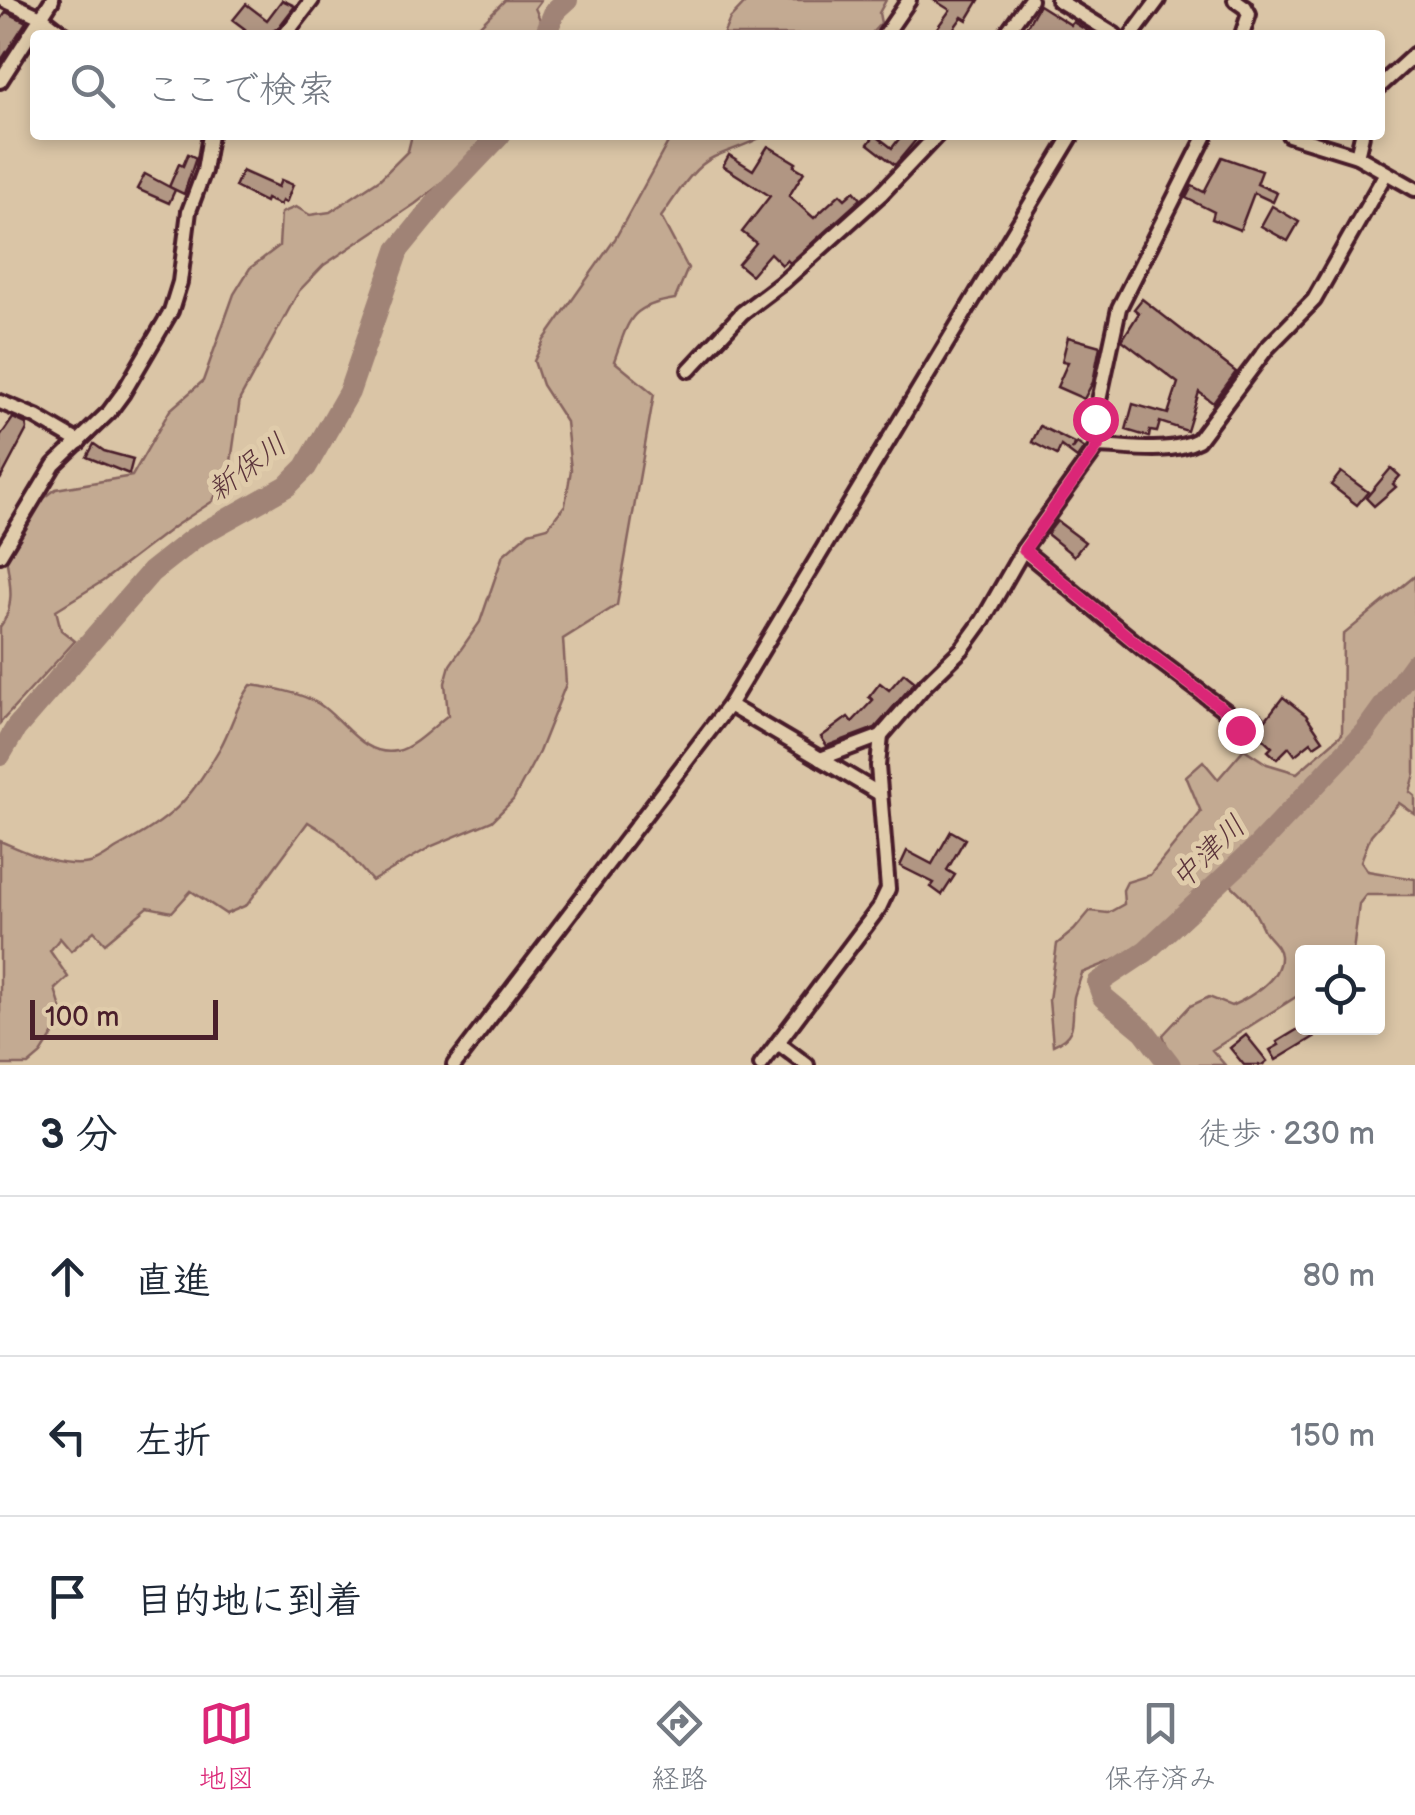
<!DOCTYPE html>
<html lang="ja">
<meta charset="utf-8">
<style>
:root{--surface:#fff;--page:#f2f2f3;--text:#1f2937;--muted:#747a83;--line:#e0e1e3;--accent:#db2777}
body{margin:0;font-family:"Balsamiq Sans","Klee One",sans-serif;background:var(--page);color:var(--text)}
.controls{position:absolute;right:30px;bottom:30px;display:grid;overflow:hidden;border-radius:10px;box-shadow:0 5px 15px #0003}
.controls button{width:90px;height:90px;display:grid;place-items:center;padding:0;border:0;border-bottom:2px solid var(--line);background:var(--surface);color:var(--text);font:50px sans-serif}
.scale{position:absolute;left:30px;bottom:25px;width:188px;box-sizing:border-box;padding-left:10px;border:5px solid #4a1f2b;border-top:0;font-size:28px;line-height:35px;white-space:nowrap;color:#4a1f2b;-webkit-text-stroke:8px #e0ccab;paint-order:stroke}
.stop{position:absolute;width:30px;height:30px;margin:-22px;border:8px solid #db2777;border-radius:50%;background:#fff}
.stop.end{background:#db2777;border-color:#fff;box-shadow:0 2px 10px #0008}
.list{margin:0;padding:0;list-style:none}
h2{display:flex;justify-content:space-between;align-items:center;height:130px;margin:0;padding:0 40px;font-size:42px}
h2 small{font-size:32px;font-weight:400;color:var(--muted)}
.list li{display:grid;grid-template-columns:65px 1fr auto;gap:30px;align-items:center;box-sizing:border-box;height:160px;padding:0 40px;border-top:2px solid var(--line)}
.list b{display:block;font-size:38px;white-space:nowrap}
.list em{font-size:32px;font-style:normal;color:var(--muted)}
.icon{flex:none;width:55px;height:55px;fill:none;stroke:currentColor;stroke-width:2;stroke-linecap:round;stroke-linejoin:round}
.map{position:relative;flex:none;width:1415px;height:1065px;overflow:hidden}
.search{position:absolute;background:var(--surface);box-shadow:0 5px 15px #0003;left:30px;right:30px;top:30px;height:110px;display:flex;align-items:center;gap:25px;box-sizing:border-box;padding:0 35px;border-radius:10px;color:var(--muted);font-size:38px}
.sheet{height:610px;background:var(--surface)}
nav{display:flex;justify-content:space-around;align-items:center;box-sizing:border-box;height:140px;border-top:2px solid var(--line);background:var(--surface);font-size:28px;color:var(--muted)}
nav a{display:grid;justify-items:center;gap:5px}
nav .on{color:var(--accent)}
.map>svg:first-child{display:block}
</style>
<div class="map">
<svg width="1415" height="1065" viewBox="0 0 1415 1065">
<rect width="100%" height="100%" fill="#dac5a6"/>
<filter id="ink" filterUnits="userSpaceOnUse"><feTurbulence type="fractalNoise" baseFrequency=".01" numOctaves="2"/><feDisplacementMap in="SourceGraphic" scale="20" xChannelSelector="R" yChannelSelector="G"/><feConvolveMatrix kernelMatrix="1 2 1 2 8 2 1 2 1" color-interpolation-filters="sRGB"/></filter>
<g filter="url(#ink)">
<g fill="#c3aa92" stroke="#86645e" stroke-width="2.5">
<polygon points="505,0 541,0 535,8 541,22 537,35 470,35"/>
<polygon points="748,0 886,0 879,13 881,23 870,35 723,35 730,19"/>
<path d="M412 135H485L455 173 415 204 324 265 299 291 240 399 231 462 213 501 175 526 103 581 56 610 61 630 75 641 0 723V627C16 606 10 581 6 557L43 499 56 489 132 476 170 410 203 381 234 294 250 268 279 246 281 213 296 207 310 215 330 212 380 179 408 151Z"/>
<path d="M672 135H765C749 145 731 149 714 157 692 167 675 198 661 217L688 268 675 299C629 306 629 320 614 361L654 394 617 605 563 639 566 684 539 752 513 800 492 821 432 846 372 881 335 839 308 822 247 905 226 914 191 891 172 912 148 907 105 943 94 931 71 951 60 938 50 951 68 977 55 989 64 1018 41 1054 28 1065H0V841C26 852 60 869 90 863 99 861 109 853 117 848 172 819 189 802 220 748 232 727 236 705 251 685 273 688 299 692 319 704 343 719 363 758 397 751 413 748 434 726 448 715L445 683 450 665 480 622 503 555 529 532 548 527 565 505 571 470 566 422 542 385 534 361 544 340 615 239Z"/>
<path d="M1415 576V774L1410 792 1415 796V814L1399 803 1371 835 1361 861 1368 871 1415 879V895H1366L1359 904 1353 952H1302V993L1212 1050 1225 1065H1174L1163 1035 1190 1006 1209 997 1231 1006C1249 998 1281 980 1280 956 1279 944 1267 938 1263 929 1253 907 1247 899 1229 883L1165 940 1082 973C1080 981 1076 989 1074 997 1071 1019 1079 1035 1053 1045L1049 1000 1057 944 1074 930 1090 911 1108 913 1124 904 1123 890 1127 882 1150 875 1201 812 1186 776 1203 761 1218 779 1244 749 1267 764 1297 773 1342 734 1343 635Z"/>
</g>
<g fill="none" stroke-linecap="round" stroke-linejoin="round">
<g stroke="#a08376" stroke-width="22">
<polyline points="545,35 555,11 567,0"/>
<polyline points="0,755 16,728 151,572 194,538 287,486 306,467 349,392 398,250 443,195 500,135"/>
<polyline points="1170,1065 1144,1031 1103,997 1098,983 1146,951 1256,848 1365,732 1415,663"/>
</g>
</g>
<g fill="#b19683" stroke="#4a1f2b" stroke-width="2.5">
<polygon points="282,0 295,6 278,28 265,35 240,35 245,29 233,20 246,4 267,20"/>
<polygon points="934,0 979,0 967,20 962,17 949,35 932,35 950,10"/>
<polygon points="1039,5 1071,25 1073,22 1094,35 1022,35"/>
<polygon points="6,12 26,22 0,62 0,21"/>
<polygon points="875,135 892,148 902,135 920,135 895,165 868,144"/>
<polygon points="768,146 796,163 794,166 804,172 789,196 814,218 840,194 845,199 854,191 861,199 790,263 787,260 782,265 770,253 751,275 738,264 756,243 742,232 770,196 723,166 729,155 753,170"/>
<polygon points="188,154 196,158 184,194 169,187 179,164 183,166"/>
<polygon points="1222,157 1262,171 1257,184 1277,193 1273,202 1254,193 1240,230 1212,219 1214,212 1186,198 1192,186 1204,192"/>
<polygon points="242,171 278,187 281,180 293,185 286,203 282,201 280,205 266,199 265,202 235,187"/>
<polygon points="145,174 175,190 169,203 137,189"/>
<polygon points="1272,206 1299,222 1288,241 1261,226"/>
<polygon points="1142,299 1236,372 1213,403 1199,392 1187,431 1160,422 1157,432 1150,431 1149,437 1126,430 1133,404 1168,414 1178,383 1122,340 1139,313 1134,309"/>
<polygon points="1068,337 1100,346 1093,382 1084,399 1057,387 1068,362 1062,361"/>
<polygon points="13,418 26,424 27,429 0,480 0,437"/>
<polygon points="1040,426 1074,443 1072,450 1077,443 1084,448 1077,458 1061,446 1057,455 1032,442"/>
<polygon points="94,444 104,451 133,459 129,474 87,457"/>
<polygon points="1391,468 1400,476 1393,484 1396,487 1374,506 1366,498"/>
<polygon points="1341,472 1368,492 1357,505 1331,485"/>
<polygon points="1057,521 1085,542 1074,556 1047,534"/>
<polygon points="904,673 915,682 875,728 827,746 821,737 848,717 852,722 873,700 869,697 880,683 889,690"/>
<polygon points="1283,697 1306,715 1323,740 1314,746 1311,742 1295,755 1289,747 1277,759 1268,751 1272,747 1250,726 1261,714 1266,719"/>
<polygon points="951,831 965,839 947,870 955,875 942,895 931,887 934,883 900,866 907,851 932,864"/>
<polygon points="1300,1028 1329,1028 1276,1060 1270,1050 1279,1045 1277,1042"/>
<polygon points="1246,1035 1267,1061 1262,1065 1244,1065 1230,1048"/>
</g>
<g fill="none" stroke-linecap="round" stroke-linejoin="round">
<g stroke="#4a1f2b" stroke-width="20">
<g id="minor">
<polyline points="4,0 43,18 65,35"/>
<polyline points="1058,0 1115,35"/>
<polyline points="1235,0 1245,7 1249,14 1242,35"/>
<polyline points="285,35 312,0"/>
<polyline points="885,35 909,0"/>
<polyline points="1005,35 1030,0"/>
<polyline points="1132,35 1158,0"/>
<polyline points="0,81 52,0"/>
<polyline points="1380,86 1415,54"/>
<polyline points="1289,135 1357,156 1415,189"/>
<polyline points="1357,156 1362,135"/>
<polyline points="689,370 742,313 783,282 881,194 937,135"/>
<polyline points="0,402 36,417 79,442"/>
<path d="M1098 446C1130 447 1169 455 1198 440L1267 348 1314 300 1386 173"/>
<polyline points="1023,550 1142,648 1227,712 1240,730"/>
<polyline points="0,555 54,465 109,412 123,393 171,311 180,282 189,211 204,171 210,135"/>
<polyline points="729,705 880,794"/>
<polyline points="820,759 881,736 925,685 962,649 983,620 1023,550 1098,446 1095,419 1119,308 1206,135"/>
<polyline points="778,1043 807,1065"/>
<polyline points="454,1065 729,705 1072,135"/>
<polyline points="761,1065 879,908 888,889 878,766 881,736"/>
</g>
</g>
<use href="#minor" stroke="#e0ccab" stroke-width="12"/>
</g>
</g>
<g fill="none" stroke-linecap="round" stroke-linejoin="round" filter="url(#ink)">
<polyline stroke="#db2777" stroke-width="12" points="1095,419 1098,446 1024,550 1142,648 1227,712 1240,730"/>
</g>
<g text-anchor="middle" stroke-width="10" stroke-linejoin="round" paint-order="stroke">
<g font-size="30" font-style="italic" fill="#5b333a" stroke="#e0ccab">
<text transform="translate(247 467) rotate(-37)" y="10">新保川</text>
<text transform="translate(1208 852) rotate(-44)" y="10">中津川</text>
</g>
</g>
</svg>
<div class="controls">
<button><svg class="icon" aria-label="locate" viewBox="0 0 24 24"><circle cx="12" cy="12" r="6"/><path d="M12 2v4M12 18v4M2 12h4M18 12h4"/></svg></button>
</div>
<div class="scale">100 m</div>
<div class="stop" style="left:1095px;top:419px"></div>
<div class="stop end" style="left:1240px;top:730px"></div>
<div class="search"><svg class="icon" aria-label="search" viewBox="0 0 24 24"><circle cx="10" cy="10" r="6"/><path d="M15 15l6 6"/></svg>ここで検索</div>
</div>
<section class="sheet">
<h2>3 分<small>徒歩 · 230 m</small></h2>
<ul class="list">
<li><svg class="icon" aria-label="ahead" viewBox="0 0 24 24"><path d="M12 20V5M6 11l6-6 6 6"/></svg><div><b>直進</b></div><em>80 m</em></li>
<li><svg class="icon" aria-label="left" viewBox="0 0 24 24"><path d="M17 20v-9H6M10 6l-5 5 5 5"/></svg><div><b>左折</b></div><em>150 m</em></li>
<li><svg class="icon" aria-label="arrive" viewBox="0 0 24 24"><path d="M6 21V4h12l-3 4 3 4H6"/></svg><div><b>目的地に到着</b></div></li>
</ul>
</section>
<nav>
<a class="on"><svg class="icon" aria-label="map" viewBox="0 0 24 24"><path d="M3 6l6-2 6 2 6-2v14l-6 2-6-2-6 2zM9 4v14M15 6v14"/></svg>地図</a>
<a><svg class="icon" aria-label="directions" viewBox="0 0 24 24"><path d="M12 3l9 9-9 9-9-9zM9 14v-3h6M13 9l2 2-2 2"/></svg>経路</a>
<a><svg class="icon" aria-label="saved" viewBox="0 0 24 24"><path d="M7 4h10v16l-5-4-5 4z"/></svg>保存済み</a>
</nav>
